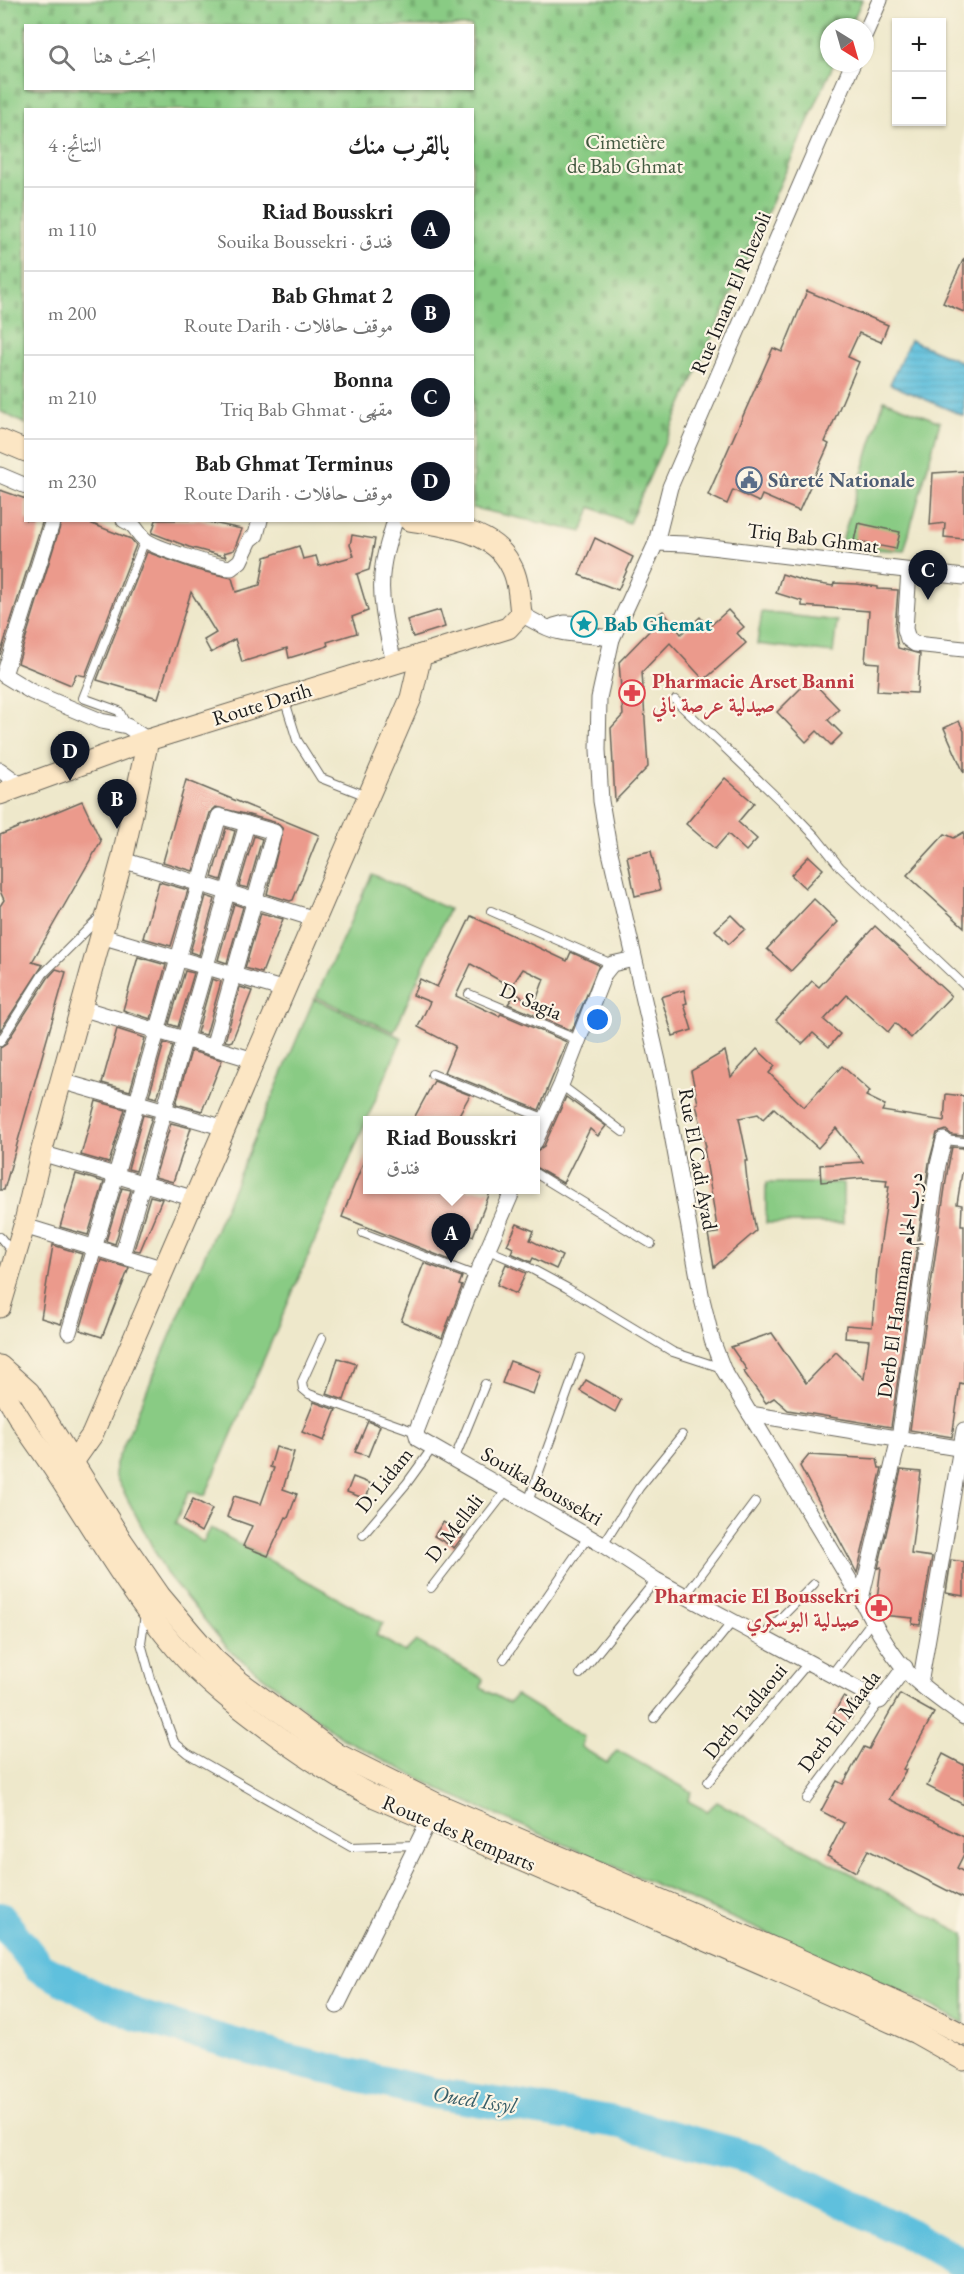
<!DOCTYPE html>
<html lang="ar">
<meta charset="utf-8">
<style>
:root{--surface:#fff;--page:#f2f2f2;--text:#222;--muted:#767676;--line:#e0e0e0;--accent:#111827}
body{margin:0;font-family:"EB Garamond",Amiri,serif;background:var(--page);color:var(--text);direction:rtl}
.controls{position:absolute;right:18px;top:18px;display:grid;overflow:hidden;border-radius:0px;box-shadow:0 2px 4px #0004}
.controls button{width:54px;height:54px;display:grid;place-items:center;padding:0;border:0;border-bottom:2px solid var(--line);background:var(--surface);color:var(--text);font:30px sans-serif}
.compass{position:absolute;left:820px;top:18px;width:54px;height:54px;border-radius:50%;background:var(--surface);box-shadow:0 2px 4px #0004;rotate:143deg}
.you{position:absolute;left:598px;top:1020px;width:21px;height:21px;margin:-15px;border:4px solid #fff;border-radius:50%;background:#1a73e8;box-shadow:0 0 0 9px #1a73e833}
.badge{display:grid;place-items:center;width:39px;height:39px;border-radius:50%;background:var(--accent);color:#fff;font-size:20px;font-weight:700}
.pin{position:absolute;translate:-50% -50px;filter:drop-shadow(0 2px 3px #0008)}
.pin::after{content:'';position:absolute;top:32px;width:21px;height:18px;background:inherit;clip-path:polygon(0 0,100% 0,50% 100%)}
.popup{position:absolute;left:363px;top:1116px;width:177px;height:78px;box-sizing:border-box;display:grid;place-content:center;border-radius:0px;background:var(--surface);filter:drop-shadow(0 2px 4px #0005);font-size:20px;white-space:nowrap;color:var(--muted)}
.popup b{font-size:22px;color:var(--text)}
.popup::after{content:'';position:absolute;left:50%;top:100%;margin-left:-12px;border:12px solid transparent;border-top-color:var(--surface)}
.list{margin:0;padding:0;list-style:none}
h2{display:flex;justify-content:space-between;align-items:center;height:78px;margin:0;padding:0 24px;font-size:26px}
h2 small{font-size:20px;font-weight:400;color:var(--muted)}
.list li{display:grid;grid-template-columns:39px 1fr auto;gap:18px;align-items:center;box-sizing:border-box;height:84px;padding:0 24px;border-top:2px solid var(--line)}
.list b{display:block;font-size:22px;white-space:nowrap}
.list p{margin:0;font-size:20px;white-space:nowrap;color:var(--muted)}
.list em{font-size:20px;font-style:normal;color:var(--muted)}
.icon{flex:none;width:33px;height:33px;fill:none;stroke:currentColor;stroke-width:2;stroke-linecap:round;stroke-linejoin:round}
.map{position:relative;flex:none;width:964px;height:2274px;overflow:hidden;direction:ltr}
.search{position:absolute;background:var(--surface);box-shadow:0 2px 4px #0004;left:24px;top:24px;width:450px;height:66px;display:flex;align-items:center;gap:15px;box-sizing:border-box;padding:0 21px;border-radius:0px;color:var(--muted);font-size:22px}
.panel{position:absolute;background:var(--surface);box-shadow:0 2px 4px #0004;left:24px;top:108px;width:450px;height:414px;border-radius:0px;direction:rtl}
.map>svg:first-child{display:block}
</style>
<div class="map">
<svg width="964" height="2274" viewBox="0 0 964 2274">
<defs>
<pattern id="cemetery-stones" width="16" height="16" patternUnits="userSpaceOnUse" patternTransform="scale(1.5)"><rect width="16" height="16" fill="#89cb84"/><path d="M2 7V4a2 2 0 0 1 4 0v3zM10 15v-3a2 2 0 0 1 4 0v3z" fill="#76ae71"/></pattern>
<pattern id="water-rules" width="6" height="5" patternUnits="userSpaceOnUse" patternTransform="scale(1.5)"><rect width="6" height="5" fill="#5fc0dd"/><path d="M0 2.5h6" fill="none" stroke="#52a4bd"/></pattern>
</defs>
<rect width="100%" height="100%" fill="#fcf5e5"/>
<filter id="ink" filterUnits="userSpaceOnUse"><feTurbulence type="fractalNoise" baseFrequency=".0167" numOctaves="2"/><feDisplacementMap in="SourceGraphic" scale="12" xChannelSelector="R" yChannelSelector="G"/><feConvolveMatrix kernelMatrix="1 2 1 2 8 2 1 2 1" color-interpolation-filters="sRGB"/></filter>
<filter id="wash" filterUnits="userSpaceOnUse"><feTurbulence type="fractalNoise" baseFrequency=".008" numOctaves="4" result="noise"/><feDisplacementMap in="SourceGraphic" scale="24" xChannelSelector="R" yChannelSelector="G"/><feGaussianBlur stdDeviation="1.35" result="paint"/><feColorMatrix in="noise" values="0 0 0 0 0 0 0 0 0 0 0 0 0 0 0 0 0 1.4 0 .05"/><feComposite in="paint" operator="in"/></filter>
<g filter="url(#wash)">
<rect width="100%" height="100%" fill="#eee8cb"/>
<path fill="url(#cemetery-stones)" stroke="#527450" stroke-width="1.5" fill-rule="evenodd" d="M0 0H862L850 27H829V63H834L629 523 591 507 582 532 473 508 472 110H26L25 424 0 411ZM26 26H472V88H26Z"/>
<g fill="#89cb84" stroke="#527450" stroke-width="1.5">
<polygon points="884,400 940,422 904,551 840,547"/>
<polygon points="762,612 837,621 833,653 757,644"/>
<polygon points="372,874 449,909 394,1032 316,997"/>
<polygon points="314,999 402,1038 205,1496 189,1491 175,1523 203,1542 211,1528 383,1623 376,1635 405,1652 416,1641 483,1679 481,1688 509,1703 516,1695 584,1737 581,1747 607,1763 617,1750 692,1792 688,1801 707,1811 717,1802 964,1934 964,2023 926,2003 445,1792 342,1738 230,1651 166,1573 115,1475 116,1463"/>
<rect x="766" y="1183" width="77" height="40"/>
</g>
<polygon fill="url(#water-rules)" stroke="#3e6e7c" stroke-width="1.5" points="910,340 964,363 964,416 890,384"/>
<g fill="none" stroke-linecap="round" stroke-linejoin="round">
<polyline stroke="#5fc0dd" stroke-width="32" points="0,1918 39,1967 84,1991 136,2015 286,2059 432,2093 622,2123 752,2158 911,2235 964,2264"/>
</g>
<g id="blocks">
<g fill="#eb9a8c">
<polygon points="964,258 964,312 943,303"/>
<polygon points="807,291 888,325 881,342 859,333 848,357 859,362 825,442 829,444 799,511 762,495 759,502 733,490 727,504 708,495 773,348 782,352"/>
<polygon points="964,471 964,539 944,537 945,523 930,525 933,473"/>
<polygon points="0,490 26,499 26,520 43,520 0,655"/>
<polygon points="62,520 82,520 131,539 136,545 85,676 76,674 71,685 18,663"/>
<polygon points="156,520 198,520 242,529 234,550 224,553 226,557 189,547 155,534 152,533"/>
<polygon points="858,523 900,532 896,549 854,541"/>
<polygon points="352,535 375,539 369,570 357,574 368,611 352,617 357,633 327,642 328,646 289,658 287,648 242,662 235,639 211,653 204,640 216,633 191,592 158,698 97,680 147,552 197,570 232,578 236,592 260,585 265,557 299,546 303,559 316,556 319,566 354,556 350,545"/>
<polygon points="595,538 633,557 618,590 579,575"/>
<polygon points="782,574 807,582 833,586 834,583 857,584 878,587 878,589 898,590 895,629 898,648 920,654 917,693 877,691 879,663 865,662 869,611 802,606 802,601 776,593"/>
<polygon points="440,610 445,627 413,637 407,620"/>
<polygon points="728,610 744,627 737,633 746,643 704,680 670,643 642,672 648,767 615,801 611,728 623,715 619,662 655,625 651,620 663,611 681,634 700,617 709,627"/>
<polygon points="810,679 839,709 828,720 842,734 831,745 817,731 806,742 777,712"/>
<polygon points="959,721 964,731 964,773 944,728"/>
<polygon points="725,778 754,803 738,822 757,839 746,851 728,834 715,849 686,824"/>
<polygon points="186,780 319,835 293,900 290,901 267,894 283,829 277,823 249,815 216,807 210,813 193,871 163,862"/>
<polygon points="82,801 101,841 32,962 43,965 0,1031 0,906 4,900 0,891 0,835"/>
<polygon points="226,828 235,831 221,880 212,877"/>
<polygon points="964,832 964,927 907,875 945,834 954,838"/>
<polygon points="254,836 262,839 248,888 239,886"/>
<polygon points="651,851 660,890 635,896 627,856"/>
<polygon points="809,856 823,869 805,888 791,875"/>
<polygon points="159,882 188,890 171,946 143,938"/>
<polygon points="206,896 215,899 199,955 190,952"/>
<polygon points="814,899 838,922 791,971 767,949"/>
<polygon points="234,904 243,907 227,963 218,960"/>
<polygon points="261,913 283,919 262,973 245,968"/>
<polygon points="731,915 745,929 729,944 715,930"/>
<polygon points="471,916 567,961 571,952 599,965 572,1031 508,1004 516,993 534,1006 544,979 523,969 511,987 471,964 456,996 499,1016 501,1014 567,1042 539,1110 444,1072 455,1046 418,1027 430,1002 413,995 420,979 437,987"/>
<polygon points="875,926 951,996 911,1038 895,1023 888,1032 847,995 824,1020 840,1034 829,1047 813,1033 802,1044 776,1020 812,981 819,987"/>
<polygon points="138,957 166,965 151,1019 123,1010"/>
<polygon points="56,969 66,972 4,1190 0,1190 0,1048 5,1045 48,978"/>
<polygon points="185,971 194,973 178,1027 169,1024"/>
<polygon points="212,979 221,982 206,1035 197,1033"/>
<polygon points="240,987 252,991 232,1041 229,1042 225,1041"/>
<polygon points="684,990 687,1003 684,1004 692,1030 673,1036 661,997"/>
<polygon points="117,1029 145,1038 130,1091 102,1083"/>
<polygon points="164,1043 173,1046 157,1098 149,1096"/>
<polygon points="757,1049 775,1066 769,1073 804,1107 842,1066 870,1091 866,1096 885,1105 882,1111 944,1121 946,1094 964,1096 964,1136 952,1135 946,1130 937,1133 929,1163 891,1427 788,1410 774,1398 766,1403 744,1372 747,1370 731,1347 772,1333 806,1383 836,1352 864,1379 869,1340 845,1338 846,1325 872,1327 877,1268 889,1186 886,1186 887,1180 863,1178 821,1182 820,1165 863,1162 836,1128 818,1148 774,1108 763,1119 758,1114 739,1118 748,1161 745,1161 747,1180 756,1231 714,1267 708,1234 718,1233 704,1148 706,1147 696,1104 698,1103 691,1071 725,1051 731,1077"/>
<polygon points="191,1051 222,1060 202,1111 176,1104"/>
<polygon points="434,1081 470,1095 456,1120 413,1120"/>
<polygon points="566,1097 606,1126 598,1136 590,1129 563,1183 535,1167 535,1152 544,1146"/>
<polygon points="96,1101 125,1109 109,1163 81,1155"/>
<polygon points="143,1115 152,1117 136,1171 128,1169"/>
<polygon points="171,1123 191,1128 173,1182 155,1177"/>
<polygon points="952,1147 964,1148 964,1173 962,1173 957,1204 962,1205 961,1225 964,1225 964,1384 960,1383 952,1437 910,1430 948,1167"/>
<polygon points="366,1155 367,1190 491,1190 473,1236 460,1231 450,1260 342,1217"/>
<polygon points="76,1174 104,1182 88,1235 60,1227"/>
<polygon points="122,1188 131,1190 115,1244 106,1241"/>
<polygon points="150,1196 162,1199 140,1251 134,1250"/>
<polygon points="517,1224 534,1231 530,1240 562,1256 556,1269 533,1258 531,1262 511,1253 513,1248 507,1245"/>
<polygon points="53,1245 82,1254 61,1324 41,1318"/>
<polygon points="101,1260 129,1268 102,1337 80,1330"/>
<polygon points="424,1263 462,1277 459,1285 462,1286 442,1338 401,1321"/>
<polygon points="506,1264 526,1273 516,1294 497,1285"/>
<polygon points="338,1358 356,1364 344,1400 327,1394"/>
<polygon points="510,1361 541,1372 533,1394 502,1383"/>
<polygon points="586,1380 621,1400 615,1412 580,1391"/>
<polygon points="314,1402 336,1410 324,1441 302,1432"/>
<polygon points="368,1421 380,1426 368,1456 355,1452"/>
<polygon points="276,1447 294,1452 283,1489 297,1494 288,1518 286,1517 268,1556 243,1546 252,1526 227,1517 234,1496 261,1504 274,1468 270,1467"/>
<polygon points="809,1455 877,1459 879,1468 882,1468 857,1573 800,1466"/>
<polygon points="901,1470 921,1472 911,1554 932,1557 920,1625 912,1624 913,1618 880,1615 876,1607 881,1567 878,1568"/>
<polygon points="353,1477 371,1484 366,1499 347,1492"/>
<polygon points="193,1499 212,1509 201,1532 183,1521"/>
<polygon points="443,1522 464,1535 454,1548 434,1536"/>
<polygon points="951,1560 964,1562 964,1596 946,1593"/>
<polygon points="900,1694 934,1713 903,1769 906,1770 889,1799 964,1837 964,1854 957,1868 964,1872 964,1899 868,1850 856,1872 827,1856 844,1823 821,1811 837,1781 843,1784 864,1747 869,1749"/>
<polygon points="843,1697 858,1705 851,1719 849,1717 845,1726 831,1718"/>
<polygon points="943,1754 964,1765 964,1805 927,1786"/>
</g>
</g>
</g>
<g filter="url(#ink)">
<use href="#blocks" fill-opacity="0" stroke="#666359" stroke-width="1.5"/>
<g fill="none" stroke-linecap="round" stroke-linejoin="round">
<g stroke="#666359" stroke-width="10">
<g id="lane">
<polyline points="284,698 297,740 321,778 367,796"/>
<polyline points="675,700 793,813 816,837 840,867 964,985"/>
<polyline points="126,724 119,711 83,698 145,540"/>
<polyline points="491,911 612,964"/>
<polyline points="469,994 578,1040"/>
<polyline points="0,1042 43,974 100,917"/>
<polyline points="432,1074 546,1119"/>
<polyline points="561,1085 623,1132"/>
<polyline points="944,1140 964,1142"/>
<polyline points="535,1173 651,1244"/>
<polyline points="363,1233 476,1276"/>
<polyline points="0,1237 13,1253"/>
<polyline points="488,1250 526,1266 567,1288 673,1352 722,1368"/>
<polyline points="322,1338 302,1382 303,1389 309,1394 416,1432"/>
<polyline points="454,1460 485,1384"/>
<polyline points="528,1502 580,1358"/>
<polyline points="363,1535 407,1483 433,1447"/>
<polyline points="603,1545 639,1488 682,1435"/>
<polyline points="431,1588 506,1491"/>
<polyline points="685,1596 755,1502"/>
<polyline points="145,1614 141,1643 151,1679 174,1742 187,1753 351,1847 416,1845"/>
<polyline points="762,1637 814,1584"/>
<polyline points="504,1659 588,1537"/>
<polyline points="580,1674 656,1580"/>
<polyline points="832,1674 872,1621"/>
<polyline points="654,1718 733,1621"/>
<polyline points="708,1782 808,1663"/>
<polyline points="807,1799 880,1701"/>
</g>
</g>
<g stroke="#666359" stroke-width="17">
<g id="street">
<polyline points="865,34 880,0"/>
<path d="M853 63 670 487 656 543 612 639 599 698 598 750 601 801 609 848 661 1074 702 1299 712 1340 723 1369 861 1599C874 1625 892 1656 912 1677 928 1692 946 1704 964 1717"/>
<polyline points="0,475 26,486"/>
<polyline points="53,520 4,675 32,692 101,721 127,726 148,740"/>
<path d="M124 520C138 526 135 531 144 539 154 548 216 567 231 568L240 561 250 540 256 535 260 520"/>
<polyline points="656,543 686,544 964,577"/>
<polyline points="909,571 905,629 908,639 915,644 964,649"/>
<path d="M521 614C534 621 546 629 560 632 578 636 594 634 612 639"/>
<polyline points="554,626 565,623 584,624 594,635"/>
<path d="M394 663C387 632 378 598 383 566 385 550 391 535 395 520"/>
<polyline points="0,770 22,786"/>
<polyline points="122,860 315,919"/>
<polyline points="101,936 285,990"/>
<polyline points="81,1008 254,1060"/>
<polyline points="61,1081 225,1128"/>
<polyline points="535,1142 561,1085 604,974 612,964 634,959"/>
<polyline points="41,1153 195,1199"/>
<polyline points="513,1190 476,1276 416,1432 418,1439 603,1545 656,1580 880,1701 905,1667"/>
<polyline points="24,1226 164,1269"/>
<polyline points="122,1256 247,824"/>
<polyline points="69,1332 116,1175 219,816 274,832 213,1047"/>
<polyline points="750,1414 964,1449"/>
<polyline points="861,1599 899,1438 938,1165 944,1140"/>
<polyline points="920,1684 964,1430"/>
<polyline points="337,2006 433,1812"/>
</g>
</g>
<g stroke="#666359" stroke-width="23">
<g id="secondary">
<polyline points="0,440 26,451"/>
<path d="M0 794 148 740 508 628 521 614C519 598 519 579 510 564 492 529 444 526 409 520"/>
<polyline points="0,1307 24,1226 41,1153 122,860 148,740"/>
<polyline points="0,1366 29,1392 122,1541 160,1596 192,1634 214,1659 240,1682 337,1754 437,1804 787,1954 925,2015 964,2035"/>
<path d="M0 1383C15 1416 38 1444 58 1475 96 1534 131 1594 176 1648 205 1682 240 1708 275 1734 308 1758 340 1780 375 1797L784 1974 916 2033 964 2060"/>
<polyline points="63,1469 73,1462 92,1435 411,698 421,655"/>
</g>
</g>
<use href="#lane" stroke="#fff" stroke-width="8"/>
<use href="#street" stroke="#fff" stroke-width="15"/>
<use href="#secondary" stroke="#fce6c4" stroke-width="21"/>
</g>
</g>
<defs>
<g id="civic-ring" transform="scale(1.35)"><circle r="9.5" fill="#fcf5e5" stroke="#5c6f8a" stroke-width="1.5"/><path d="M-.6-6.5H3V-4.5H.6V-3L4-1V1h2V6H-6V1h2V-1L-.6-3ZM-1.2 2.5V6h2.4V2.5Z" fill="#5c6f8a"/></g>
<g id="sight-ring" transform="scale(1.35)"><circle r="9.5" fill="#fcf5e5" stroke="#0f9aa8" stroke-width="1.5"/><path d="M0-6L1.8-2.2L6-1.7L2.9 1.2L3.7 5.4L0 3.3L-3.7 5.4L-2.9 1.2L-6-1.7L-1.8-2.2Z" fill="#0f9aa8"/></g>
<g id="pharmacy-ring" transform="scale(1.35)"><circle r="9.5" fill="#fcf5e5" stroke="#e0444e" stroke-width="1.5"/><path d="M-2-6h4v4h4v4h-4v4h-4v-4h-4v-4h4Z" fill="#e0444e"/></g>
</defs>
<g fill-rule="evenodd">
<use href="#civic-ring" x="749" y="480"/>
<use href="#sight-ring" x="584" y="624"/>
<use href="#pharmacy-ring" x="632" y="693"/>
<use href="#pharmacy-ring" x="879" y="1608"/>
</g>
<g text-anchor="middle" stroke-width="4.5" stroke-linejoin="round" paint-order="stroke">
<g font-size="21" fill="#425940" stroke="#fcf5e5">
<text x="625" y="149">Cimetière<tspan x="625" dy="24">de Bab Ghmat</tspan></text>
</g>
<g font-size="21" fill="#1c1c1c" stroke="#fcf5e5">
<text transform="translate(731 293) rotate(-67)" y="7">Rue Imam El Rhezoli</text>
<text transform="translate(813 538) rotate(7)" y="7">Triq Bab Ghmat</text>
<text transform="translate(262 704) rotate(-17)" y="7">Route Darih</text>
<text transform="translate(531 1001) rotate(23)" y="7">D. Sagia</text>
<text transform="translate(698 1159) rotate(80)" y="7">Rue El Cadi Ayad</text>
<text transform="translate(900 1285) rotate(-82)" y="7">Derb El Hammam درب الحمام</text>
<text transform="translate(384 1480) rotate(-51)" y="7">D. Lidam</text>
<text transform="translate(542 1486) rotate(30)" y="7">Souika Boussekri</text>
<text transform="translate(454 1528) rotate(-52)" y="7">D. Mellali</text>
<text transform="translate(745 1711) rotate(-50)" y="7">Derb Tadlaoui</text>
<text transform="translate(839 1721) rotate(-53)" y="7">Derb El Maada</text>
<text transform="translate(459 1833) rotate(23)" y="7">Route des Remparts</text>
</g>
<g font-size="21" font-weight="bold" fill="#4e5e75" stroke="#fcf5e5" text-anchor="start">
<text x="768" y="487">Sûreté Nationale</text>
</g>
<g font-size="21" font-weight="bold" fill="#0d838f" stroke="#fcf5e5" text-anchor="start">
<text x="604" y="631">Bab Ghemat</text>
</g>
<g font-size="21" font-weight="bold" fill="#be3a42" stroke="#fcf5e5" text-anchor="start">
<text x="652" y="688">Pharmacie Arset Banni<tspan x="652" dy="24">صيدلية عرصة باني</tspan></text>
<text x="860" y="1603" text-anchor="end">Pharmacie El Boussekri<tspan x="860" dy="24">صيدلية البوسكري</tspan></text>
</g>
<g font-size="22" font-style="italic" fill="#375e69" stroke="#fcf5e5">
<text transform="translate(475 2099) rotate(9)" y="8">Oued Issyl</text>
</g>
</g>
</svg>
<div class="controls">
<button>+</button>
<button>−</button>
</div>
<svg class="compass" viewBox="-18 -18 36 36"><path d="M0-13l5 13h-10z" fill="#e53935"/><path d="M0 13l5-13h-10z" fill="#767676"/></svg>
<div class="you"></div>
<div class="pin badge" style="left:451px;top:1263px">A</div>
<div class="popup"><b>Riad Bousskri</b>فندق</div>
<div class="pin badge" style="left:117px;top:829px">B</div>
<div class="pin badge" style="left:928px;top:600px">C</div>
<div class="pin badge" style="left:70px;top:781px">D</div>
<div class="search"><svg class="icon" aria-label="search" viewBox="0 0 24 24"><circle cx="10" cy="10" r="6"/><path d="M15 15l6 6"/></svg>ابحث هنا</div>
<section class="panel">
<h2>بالقرب منك<small>النتائج: 4</small></h2>
<ul class="list">
<li><span class="badge">A</span><div><b>Riad Bousskri</b><p>فندق · Souika Boussekri</p></div><em>110 m</em></li>
<li><span class="badge">B</span><div><b>Bab Ghmat 2</b><p>موقف حافلات · Route Darih</p></div><em>200 m</em></li>
<li><span class="badge">C</span><div><b>Bonna</b><p>مقهى · Triq Bab Ghmat</p></div><em>210 m</em></li>
<li><span class="badge">D</span><div><b>Bab Ghmat Terminus</b><p>موقف حافلات · Route Darih</p></div><em>230 m</em></li>
</ul>
</section>
</div>
